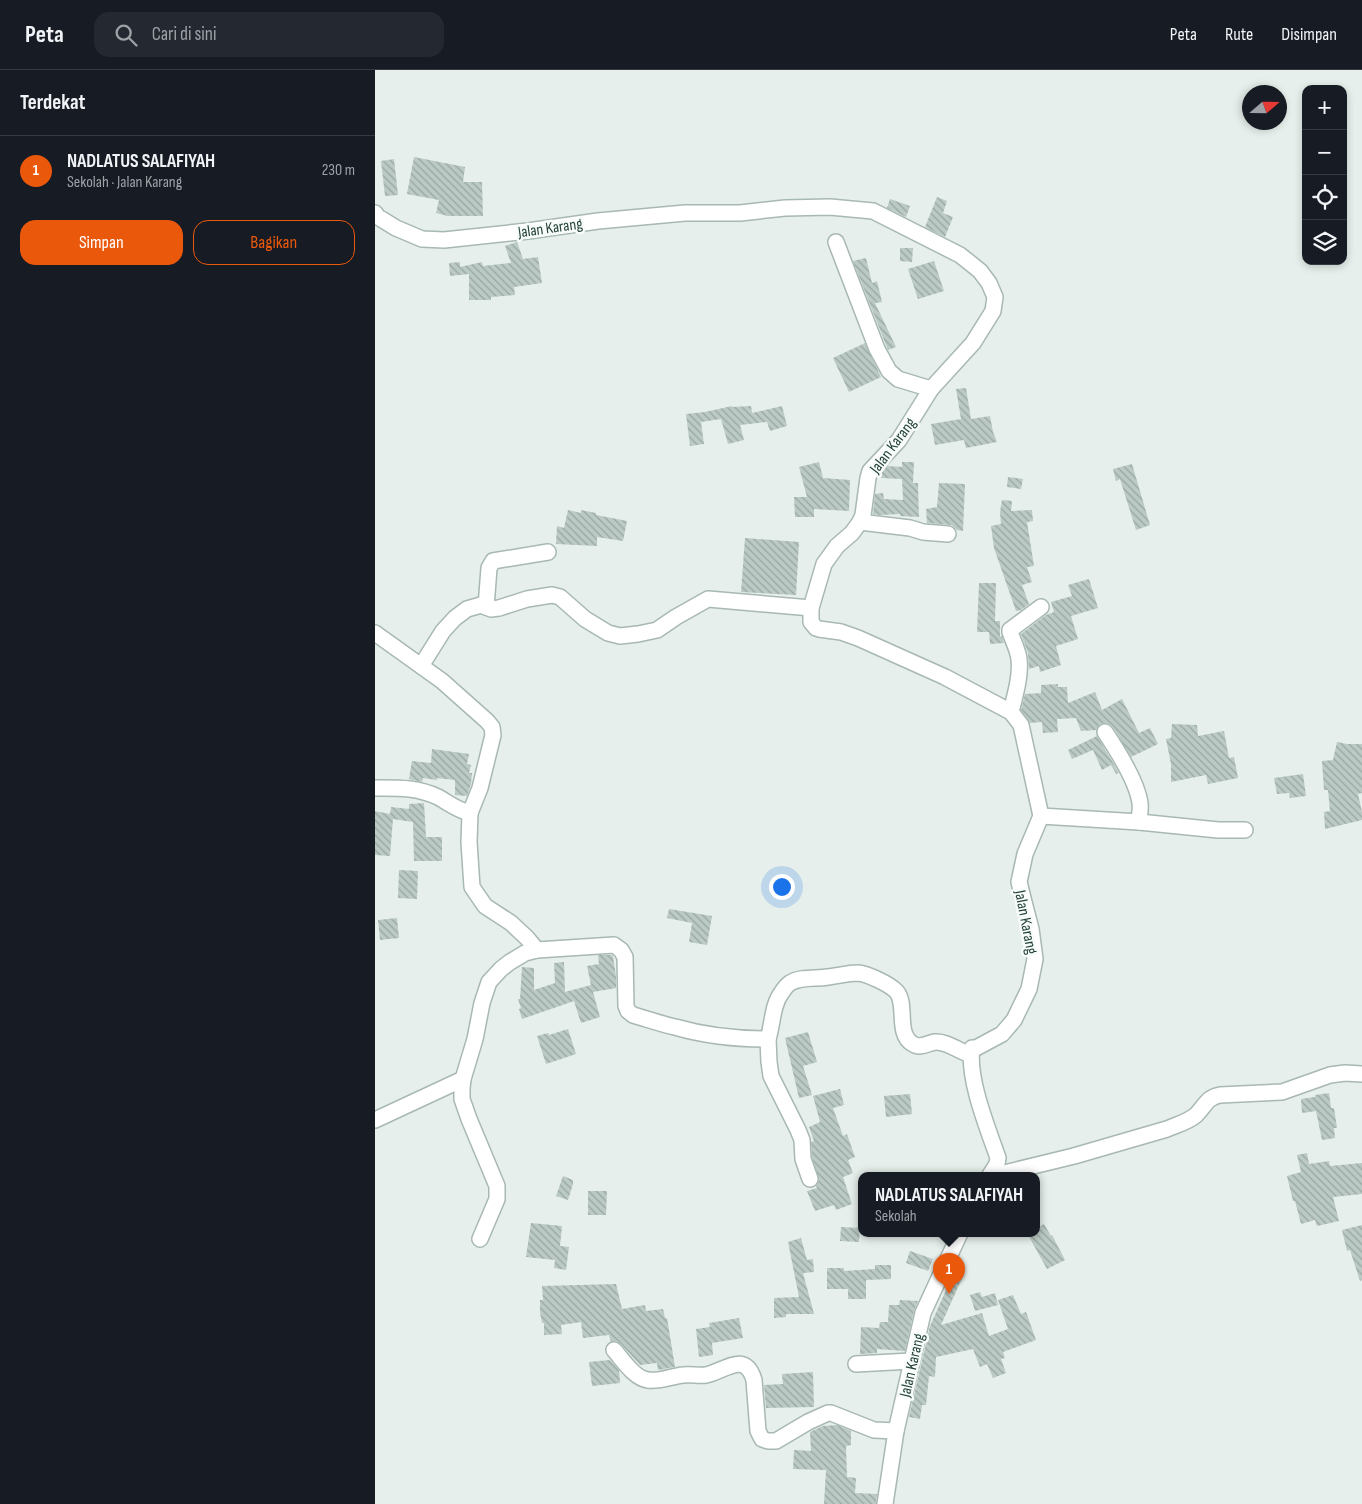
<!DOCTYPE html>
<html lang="id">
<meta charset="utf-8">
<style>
:root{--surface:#171b24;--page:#242831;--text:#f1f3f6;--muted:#9ea1a6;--line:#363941;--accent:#ea580c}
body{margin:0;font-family:"Sofia Sans Condensed",sans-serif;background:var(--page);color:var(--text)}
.controls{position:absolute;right:15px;top:15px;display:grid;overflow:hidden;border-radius:10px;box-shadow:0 2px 8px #0003}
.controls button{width:45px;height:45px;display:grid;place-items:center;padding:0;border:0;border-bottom:1px solid var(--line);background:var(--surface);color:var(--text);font:25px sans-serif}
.compass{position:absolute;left:867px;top:15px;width:45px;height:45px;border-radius:50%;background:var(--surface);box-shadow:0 2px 8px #0003;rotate:70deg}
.you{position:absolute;left:406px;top:816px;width:18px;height:18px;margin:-12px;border:4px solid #fff;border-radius:50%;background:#1a73e8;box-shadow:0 0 0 8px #1a73e833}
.badge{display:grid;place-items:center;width:32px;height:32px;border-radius:50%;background:var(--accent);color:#fff;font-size:16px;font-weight:700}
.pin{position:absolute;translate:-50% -41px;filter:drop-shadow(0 1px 2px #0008)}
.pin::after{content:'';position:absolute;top:26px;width:18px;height:15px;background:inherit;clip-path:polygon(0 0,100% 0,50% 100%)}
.popup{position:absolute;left:483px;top:1102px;width:182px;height:65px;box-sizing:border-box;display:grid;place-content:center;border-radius:10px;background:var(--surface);filter:drop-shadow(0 1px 4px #0005);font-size:16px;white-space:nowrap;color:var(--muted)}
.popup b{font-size:19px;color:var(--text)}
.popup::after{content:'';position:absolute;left:50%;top:100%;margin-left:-10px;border:10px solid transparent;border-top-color:var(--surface)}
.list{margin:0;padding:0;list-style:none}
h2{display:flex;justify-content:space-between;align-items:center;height:65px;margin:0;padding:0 20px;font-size:21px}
h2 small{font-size:16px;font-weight:400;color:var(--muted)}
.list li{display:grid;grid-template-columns:32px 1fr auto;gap:15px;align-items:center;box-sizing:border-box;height:70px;padding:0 20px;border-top:1px solid var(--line)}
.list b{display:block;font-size:19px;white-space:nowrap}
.list p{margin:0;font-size:16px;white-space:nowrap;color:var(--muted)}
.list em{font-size:16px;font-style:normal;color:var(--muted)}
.actions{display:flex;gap:10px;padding:15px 20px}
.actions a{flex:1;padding:11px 0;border:1px solid var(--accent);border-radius:15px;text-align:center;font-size:18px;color:var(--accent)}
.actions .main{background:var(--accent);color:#fff}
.icon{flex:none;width:28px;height:28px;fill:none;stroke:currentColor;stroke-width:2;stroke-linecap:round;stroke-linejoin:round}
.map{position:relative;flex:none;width:987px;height:1434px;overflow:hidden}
header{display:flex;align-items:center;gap:30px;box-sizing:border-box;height:70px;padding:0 25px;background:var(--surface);border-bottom:1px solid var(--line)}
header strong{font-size:24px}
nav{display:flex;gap:28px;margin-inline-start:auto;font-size:18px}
.search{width:350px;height:45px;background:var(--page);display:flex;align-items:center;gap:12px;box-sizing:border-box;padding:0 18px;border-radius:15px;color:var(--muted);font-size:19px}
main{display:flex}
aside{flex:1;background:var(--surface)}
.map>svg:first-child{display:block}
</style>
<header>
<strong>Peta</strong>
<div class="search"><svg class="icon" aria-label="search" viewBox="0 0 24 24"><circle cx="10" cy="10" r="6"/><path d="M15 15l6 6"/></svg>Cari di sini</div>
<nav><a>Peta</a><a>Rute</a><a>Disimpan</a></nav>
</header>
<main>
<aside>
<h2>Terdekat<small></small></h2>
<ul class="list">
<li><span class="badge">1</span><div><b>NADLATUS SALAFIYAH</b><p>Sekolah · Jalan Karang</p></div><em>230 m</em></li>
</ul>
<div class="actions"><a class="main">Simpan</a><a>Bagikan</a></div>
</aside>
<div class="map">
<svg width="987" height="1434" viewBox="0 0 987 1434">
<defs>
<pattern id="building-back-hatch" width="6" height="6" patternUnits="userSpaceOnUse" patternTransform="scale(1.25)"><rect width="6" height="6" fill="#bbcac4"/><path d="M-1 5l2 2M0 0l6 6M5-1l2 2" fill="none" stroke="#98a6a0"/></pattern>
</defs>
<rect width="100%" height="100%" fill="#e6efeb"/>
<g fill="url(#building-back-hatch)">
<polygon points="39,87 90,97 88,112 107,112 108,146 73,146 61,143 64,130 32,124"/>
<polygon points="19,89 23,125 10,126 6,91"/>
<polygon points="562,127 572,131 568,143 578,147 570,167 550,157"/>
<polygon points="515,129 535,136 531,147 512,138"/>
<polygon points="142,172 148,189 163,187 167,213 139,217 140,225 116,227 116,230 94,230 94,204 75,206 74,193 85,192 85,197 107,192 108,196 136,193 130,176"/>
<polygon points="525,178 538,178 537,192 525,191"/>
<polygon points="491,188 497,213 502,211 507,232 500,233 521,277 513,280 478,191"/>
<polygon points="559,191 569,221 543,229 533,199"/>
<polygon points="490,273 506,307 474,322 458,288"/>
<polygon points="591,318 596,349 615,346 618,362 622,372 591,378 589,370 560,375 556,354 586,349 581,319"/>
<polygon points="357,336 357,337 376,336 377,343 407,336 412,356 395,361 392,352 365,355 369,370 353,374 346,349 326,352 329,374 315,376 311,344 330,342"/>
<polygon points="444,392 448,408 475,410 474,441 439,439 439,447 420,447 419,427 432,427 424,397"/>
<polygon points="527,392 539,392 538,413 543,413 544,447 525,446 525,444 505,445 498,444 500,424 508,423 509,429 528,430 527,409 506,408 507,402 512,396 527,397"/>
<polygon points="757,394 775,455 761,460 745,409 741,411 738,399"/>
<polygon points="633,407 648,409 646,419 632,417"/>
<polygon points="564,413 590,414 588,461 582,460 577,455 552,453 551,439 562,437"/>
<polygon points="627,430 637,431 636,441 657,440 658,451 652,452 659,496 652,497 657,512 647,515 654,534 646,540 641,541 619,478 616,456 626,454 625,442"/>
<polygon points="193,440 206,443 206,440 221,443 221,445 252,451 248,471 222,467 222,476 181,474 182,456 189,458"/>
<polygon points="370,468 424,472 421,525 366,522"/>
<polygon points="714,509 723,538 696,546 703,569 681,576 686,595 665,602 664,596 654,599 653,583 646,564 671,545 679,542 676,532 697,526 693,515"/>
<polygon points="604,513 621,513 620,551 625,551 625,567 627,566 629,573 615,574 614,562 602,562"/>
<polygon points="683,614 683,617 692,617 693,633 720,622 727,640 747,629 764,663 775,658 783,674 756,687 738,657 735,654 730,653 725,654 721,660 706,661 701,648 682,649 683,662 668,663 667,652 655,653 646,640 650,624 666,623 666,615"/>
<polygon points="797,654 822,655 823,666 849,661 854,688 859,687 863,708 833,714 831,705 796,712 796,694 791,669 796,668"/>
<polygon points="722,666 737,691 744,703 741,704 736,695 727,700 718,680 697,689 693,680"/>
<polygon points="962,672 972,674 987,674 987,723 983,724 987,742 987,750 950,759 949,742 955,741 953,720 949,720 947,691 958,690"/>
<polygon points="57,679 94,684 92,694 96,695 94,703 97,703 96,714 92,726 80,725 80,710 62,708 62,710 48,708 47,712 34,709 37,691 56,693"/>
<polygon points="928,704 931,726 915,728 914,723 902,724 899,708"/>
<polygon points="49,733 51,767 67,767 67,791 39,791 38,752 18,749 15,786 0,785 0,741 15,744 16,737 34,739 34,734"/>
<polygon points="24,800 43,801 42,829 23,828"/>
<polygon points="294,839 337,846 332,875 314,872 317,853 292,848"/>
<polygon points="22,848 24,868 5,870 3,850"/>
<polygon points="223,885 236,885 238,886 241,907 241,918 218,922 225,947 206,953 199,931 147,949 144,939 146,938 143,929 145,929 147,897 159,898 159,920 180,913 179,893 189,892 190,922 216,915 212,896 224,894"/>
<polygon points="193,959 201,984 171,994 162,966 173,963 174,965"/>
<polygon points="433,962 442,992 428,996 437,1025 424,1028 410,968"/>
<polygon points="465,1019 469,1035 458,1038 468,1066 472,1064 480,1087 473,1090 478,1103 468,1107 477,1134 461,1140 459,1135 440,1141 432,1121 442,1118 441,1116 444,1110 437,1087 436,1072 439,1071 434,1057 445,1052 438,1026"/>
<polygon points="954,1023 956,1038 959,1038 962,1058 959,1058 960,1068 947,1070 941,1041 927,1043 926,1029 940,1027 940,1025"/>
<polygon points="535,1024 537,1044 511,1047 509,1026"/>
<polygon points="932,1083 934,1094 954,1091 955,1096 987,1093 987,1124 958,1127 964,1151 942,1156 940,1150 926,1154 920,1131 918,1131 912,1106 926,1102 922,1085"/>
<polygon points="188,1106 198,1110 198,1114 193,1130 181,1126"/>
<polygon points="213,1121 232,1121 231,1145 213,1145"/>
<polygon points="156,1153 187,1156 185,1176 194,1177 191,1200 179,1198 180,1190 151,1187"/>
<polygon points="669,1154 676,1166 677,1165 690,1190 672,1199 652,1163 662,1163 662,1158"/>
<polygon points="987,1155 987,1210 985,1211 975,1180 972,1181 967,1160"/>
<polygon points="466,1157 485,1158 484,1172 465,1171"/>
<polygon points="426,1168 432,1190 438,1189 439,1202 428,1203 439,1244 411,1244 411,1247 399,1248 399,1228 424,1227 413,1172"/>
<polygon points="535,1181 558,1189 553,1201 531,1193"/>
<polygon points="500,1195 516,1195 516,1209 491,1210 491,1229 473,1229 473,1219 452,1219 452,1198 469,1198 469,1201 500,1199"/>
<polygon points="580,1200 589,1204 566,1255 607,1243 614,1266 633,1259 623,1230 638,1225 646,1244 651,1242 661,1270 628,1282 630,1288 626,1289 631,1303 618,1308 612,1294 605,1297 598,1279 561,1287 560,1307 554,1306 551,1335 547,1335 545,1349 534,1347 555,1256"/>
<polygon points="241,1214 247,1239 270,1235 271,1241 288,1239 290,1248 292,1248 300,1297 283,1300 282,1293 265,1295 246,1274 242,1271 236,1272 234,1265 208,1268 206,1252 186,1255 187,1264 169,1265 169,1253 167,1253 165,1242 165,1230 168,1230 167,1216"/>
<polygon points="605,1222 607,1227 620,1223 623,1235 600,1241 595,1225"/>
<polygon points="525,1230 543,1231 539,1241 530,1281 502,1279 502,1283 485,1284 486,1257 504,1258 505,1252 513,1252 514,1235 524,1235"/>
<polygon points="364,1248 368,1268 337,1273 338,1285 324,1287 321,1259 335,1257 334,1253"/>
<polygon points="235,1290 244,1300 245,1313 217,1316 214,1292"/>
<polygon points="438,1302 439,1337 391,1338 389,1315 408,1314 407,1304"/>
<polygon points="462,1355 476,1361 476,1375 471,1376 472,1407 481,1408 480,1423 502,1424 501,1434 449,1434 451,1400 418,1399 419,1380 436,1381 435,1362 448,1356"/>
</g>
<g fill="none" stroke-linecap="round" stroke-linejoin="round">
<g stroke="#a8b8b2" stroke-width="18">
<g id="minor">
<path d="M0 143 3 147 21 158 47 169 69 170 153 161 223 151 310 143H365L410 138 455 137 498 141 585 185 605 201 614 213 620 227 618 241 598 273 556 319 524 370 495 401 493 408 488 445 485 452 477 463 462 476 449 494 436 538V552L441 558 444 559 466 562 483 568 570 607 636 642 646 655 666 746 650 784 644 812 649 832 656 859 660 889 654 919 639 950 627 964 601 978H597C592 1008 613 1059 623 1088L622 1094 615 1105"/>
<polyline points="461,172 502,279 514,301 523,309 556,319"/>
<polyline points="485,452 535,458 548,462 573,464"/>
<polyline points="111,537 114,498 118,491 173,482"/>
<polyline points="0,563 67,611 112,651 117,657 118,665 105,718 95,743 94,772 97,817 110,836 136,853 152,868 162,880"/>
<polyline points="46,596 68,561 80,548 92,539 106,535 116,539 124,538 152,529 177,525 185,527 210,549 233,563 245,566 263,564 282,560 301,547 333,529 436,538"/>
<path d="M636 642C640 625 646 606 644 589 643 580 638 571 635 562V560L666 537"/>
<path d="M730 662C742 680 762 711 765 733 766 739 764 746 764 752"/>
<path d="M0 718C23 718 41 717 63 727 74 733 82 740 95 743"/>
<polyline points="666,746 764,752 843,760 870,760"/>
<polyline points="393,969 394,992 396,1006 423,1060 427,1070 428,1089 435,1109"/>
<polyline points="0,1050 88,1009"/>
<path d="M621 1105 699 1086 792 1059C801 1055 813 1052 821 1045 831 1035 831 1028 845 1025L907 1022 955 1005 970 1003 987 1004"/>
<path d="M105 1169 122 1129V1116L94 1049 87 1029V1018L88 1009 100 969 107 933 114 912 126 899 135 892 150 883 162 880 239 875 246 880 250 887 251 936 253 941 258 945C272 949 286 954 300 957 331 966 362 969 393 969 398 953 397 935 407 922 409 919 412 915 415 913 426 906 441 909 453 907 462 906 473 903 483 903 493 904 514 914 521 921 533 933 520 964 538 974 545 979 553 973 560 972 572 971 585 982 596 985"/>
<path d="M239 1280C248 1290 259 1308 273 1310 285 1312 297 1306 308 1305 316 1304 324 1306 331 1305 350 1301 370 1280 379 1310L383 1361 387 1369 393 1371H401L433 1352 453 1343H456L499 1360 521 1361"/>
<polyline points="481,1294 536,1291"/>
<polyline points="510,1434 521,1361 548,1243 585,1163"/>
</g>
</g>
<use href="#minor" stroke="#fff" stroke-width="15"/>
</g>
<g text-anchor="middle" stroke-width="5" stroke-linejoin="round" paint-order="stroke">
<g font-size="16" fill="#24423a" stroke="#f7fbf9">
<text transform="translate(175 157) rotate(-8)" y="6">Jalan Karang</text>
<text transform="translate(517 375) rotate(-53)" y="6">Jalan Karang</text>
<text transform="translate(652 852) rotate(79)" y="6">Jalan Karang</text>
<text transform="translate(536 1295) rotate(-77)" y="6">Jalan Karang</text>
</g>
</g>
</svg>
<div class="controls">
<button>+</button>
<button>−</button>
<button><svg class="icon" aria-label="locate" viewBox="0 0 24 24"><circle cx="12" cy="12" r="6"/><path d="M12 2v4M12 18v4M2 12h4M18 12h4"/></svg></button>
<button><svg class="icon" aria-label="layers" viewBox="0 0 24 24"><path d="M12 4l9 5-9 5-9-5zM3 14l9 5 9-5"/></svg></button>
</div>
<svg class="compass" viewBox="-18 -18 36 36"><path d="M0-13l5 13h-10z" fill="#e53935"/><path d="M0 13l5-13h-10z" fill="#9ea1a6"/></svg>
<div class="you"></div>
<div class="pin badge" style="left:574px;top:1224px">1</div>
<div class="popup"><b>NADLATUS SALAFIYAH</b>Sekolah</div>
</div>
</main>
